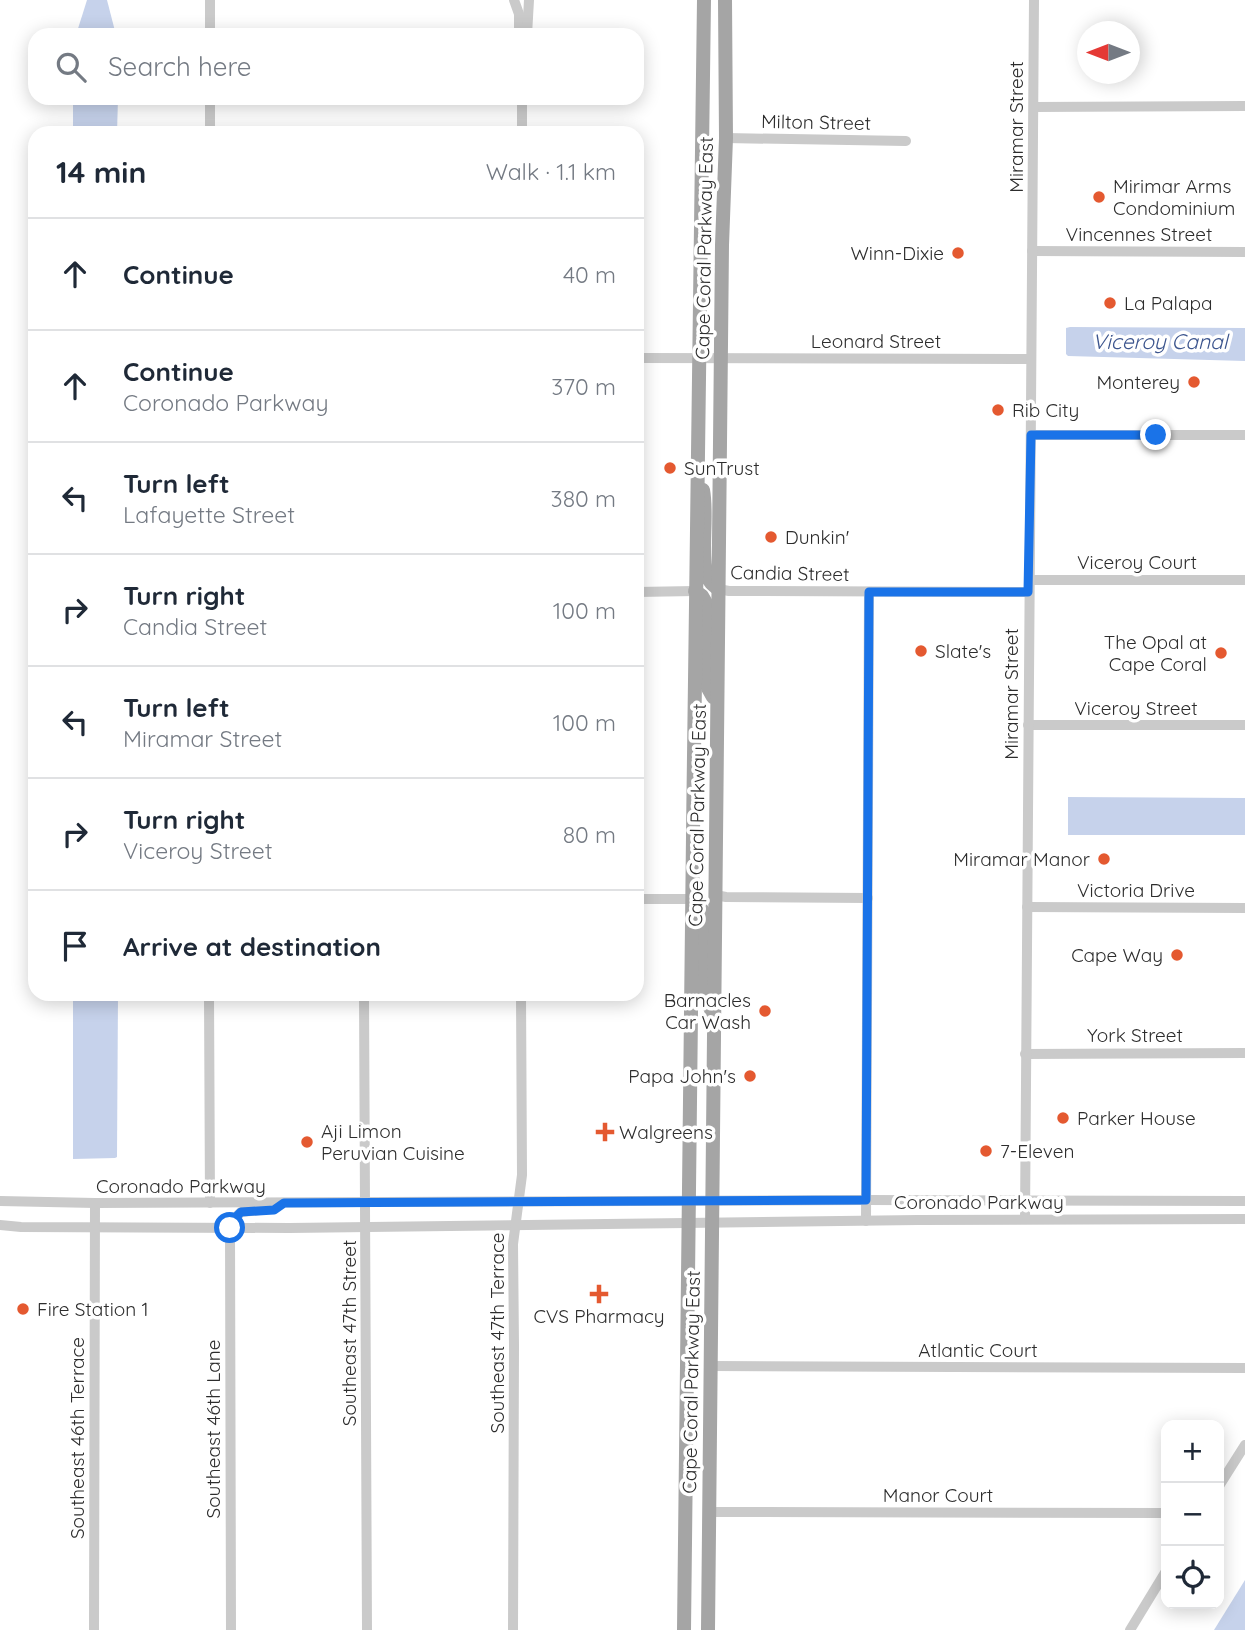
<!DOCTYPE html>
<meta charset="utf-8">
<style>
:root{--surface:#fff;--page:#f2f2f3;--text:#1f2937;--muted:#747a83;--line:#e0e1e3}
body{margin:0;font-family:Quicksand,sans-serif;background:var(--page);color:var(--text)}
.controls{position:absolute;right:21px;bottom:21px;display:grid;overflow:hidden;border-radius:14px;box-shadow:0 4px 18px #0003}
.controls button{width:63px;height:63px;display:grid;place-items:center;padding:0;border:0;border-bottom:2px solid var(--line);background:var(--surface);color:var(--text);font:35px sans-serif}
.compass{position:absolute;left:1077px;top:21px;width:63px;height:63px;border-radius:50%;background:var(--surface);box-shadow:0 4px 18px #0003;rotate:270deg}
.stop{position:absolute;width:21px;height:21px;margin:-16px;border:5px solid #1a73e8;border-radius:50%;background:#fff}
.stop.end{background:#1a73e8;border-color:#fff;box-shadow:0 2px 7px #0008}
.list{margin:0;padding:0;list-style:none}
h2{display:flex;justify-content:space-between;align-items:center;height:91px;margin:0;padding:0 28px;font-size:30px}
h2 small{font-size:23px;font-weight:400;color:var(--muted)}
.list li{display:grid;grid-template-columns:46px 1fr auto;gap:21px;align-items:center;box-sizing:border-box;height:112px;padding:0 28px;border-top:2px solid var(--line)}
.list b{display:block;font-size:26px;white-space:nowrap}
.list p{margin:0;font-size:23px;white-space:nowrap;color:var(--muted)}
.list em{font-size:23px;font-style:normal;color:var(--muted)}
.icon{flex:none;width:38px;height:38px;fill:none;stroke:currentColor;stroke-width:2;stroke-linecap:round;stroke-linejoin:round}
.map{position:relative;flex:none;width:1245px;height:1630px;overflow:hidden}
.search{position:absolute;background:var(--surface);box-shadow:0 4px 18px #0003;left:28px;top:28px;width:616px;height:77px;display:flex;align-items:center;gap:18px;box-sizing:border-box;padding:0 24px;border-radius:21px;color:var(--muted);font-size:26px}
.panel{position:absolute;background:var(--surface);box-shadow:0 4px 18px #0003;left:28px;top:126px;width:616px;height:875px;border-radius:21px}
.map>svg:first-child{display:block}
</style>
<div class="map">
<svg width="1245" height="1630" viewBox="0 0 1245 1630">
<rect width="100%" height="100%" fill="#fff"/>
<g fill="#c6d2eb">
<polygon points="87,0 107,0 116,35 76,35"/>
<polygon points="73,98 118,98 117,133 73,133"/>
<polygon points="1070,327 1245,328 1245,361 1068,356 1066,354 1066,328"/>
<polygon points="1068,797 1245,798 1245,835 1068,835"/>
<polygon points="73,994 118,994 117,1157 115,1158 73,1159"/>
<polygon points="1245,1580 1245,1630 1214,1630"/>
</g>
<g fill="none" stroke-linecap="round" stroke-linejoin="round">
<g stroke="#cacaca" stroke-width="10">
<polyline points="210,0 210,35"/>
<polyline points="514,0 519,14 519,35"/>
<polyline points="527,35 529,0"/>
<polyline points="1034,107 1245,106"/>
<polyline points="210,133 210,98"/>
<polyline points="522,133 522,98"/>
<polyline points="726,138 906,141"/>
<polyline points="1032,251 1245,252"/>
<polyline points="637,358 1031,359"/>
<polyline points="1031,435 1245,435"/>
<polyline points="1029,580 1245,580"/>
<polyline points="718,589 729,591 1028,592"/>
<polyline points="637,592 695,591"/>
<polyline points="1028,725 1245,725"/>
<polyline points="715,895 726,897 868,898"/>
<polyline points="637,899 693,899"/>
<polyline points="1027,907 1245,908"/>
<polyline points="209,994 210,1203"/>
<polyline points="364,994 367,1630"/>
<polyline points="1025,1054 1245,1053"/>
<polyline points="0,1201 95,1203 866,1200 1245,1201"/>
<polyline points="1025,1219 1034,0"/>
<polyline points="866,1221 869,592"/>
<polyline points="0,1225 21,1227 289,1228 918,1220 1245,1219"/>
<polyline points="711,1366 1245,1368"/>
<polyline points="1219,1486 1245,1445"/>
<polyline points="709,1512 1166,1513"/>
<polyline points="94,1630 95,1203"/>
<polyline points="231,1630 230,1228 231,1222 241,1212 260,1210"/>
<polyline points="513,1630 514,1345 513,1244 522,1175 521,994"/>
<polyline points="1130,1630 1166,1571"/>
</g>
<g stroke="#a5a5a5" stroke-width="14">
<path d="M703 490C708 516 700 555 707 576 709 582 713 585 718 589"/>
<polyline points="695,591 702,596 706,603 707,677 708,688 713,697"/>
<polyline points="693,899 703,911 705,996 712,1012"/>
<path d="M684 1630C692 1087 694 543 704 0"/>
<polyline points="708,1630 722,245 726,138 725,0"/>
</g>
</g>
<g fill="none" stroke-linecap="round" stroke-linejoin="round">
<polyline stroke="#1a73e8" stroke-width="9" points="230,1228 231,1222 241,1212 274,1210 284,1203 866,1200 869,592 1028,592 1031,435 1156,435"/>
</g>
<g fill="#e45930" stroke="#fff" stroke-width="2.5">
<circle cx="1099" cy="197" r="7"/>
<circle cx="958" cy="253" r="7"/>
<circle cx="1110" cy="303" r="7"/>
<circle cx="1194" cy="382" r="7"/>
<circle cx="998" cy="410" r="7"/>
<circle cx="670" cy="468" r="7"/>
<circle cx="771" cy="537" r="7"/>
<circle cx="921" cy="651" r="7"/>
<circle cx="1221" cy="653" r="7"/>
<circle cx="1104" cy="859" r="7"/>
<circle cx="1177" cy="955" r="7"/>
<circle cx="765" cy="1011" r="7"/>
<circle cx="750" cy="1076" r="7"/>
<circle cx="1063" cy="1118" r="7"/>
<path d="M601.5 1121.5h7v7h7v7h-7v7h-7v-7h-7v-7h7z"/>
<circle cx="307" cy="1142" r="7"/>
<circle cx="986" cy="1151" r="7"/>
<path d="M595.5 1283.5h7v7h7v7h-7v7h-7v-7h-7v-7h7z"/>
<circle cx="23" cy="1309" r="7"/>
</g>
<g text-anchor="middle" stroke-width="7" stroke-linejoin="round" paint-order="stroke">
<g font-size="19" fill="#2d2d2d" stroke="#fff">
<text transform="translate(816 122) rotate(1)" y="7">Milton Street</text>
<text transform="translate(1016 127) rotate(-90)" y="7">Miramar Street</text>
<text x="1139" y="241">Vincennes Street</text>
<text transform="translate(704 248) rotate(-89)" y="7">Cape Coral Parkway East</text>
<text x="876" y="348">Leonard Street</text>
<text x="1137" y="569">Viceroy Court</text>
<text transform="translate(790 573) rotate(1)" y="7">Candia Street</text>
<text transform="translate(1011 694) rotate(-90)" y="7">Miramar Street</text>
<text x="1136" y="715">Viceroy Street</text>
<text transform="translate(697 815) rotate(-89)" y="7">Cape Coral Parkway East</text>
<text x="1136" y="897">Victoria Drive</text>
<text x="1135" y="1042">York Street</text>
<text x="181" y="1193">Coronado Parkway</text>
<text x="979" y="1209">Coronado Parkway</text>
<text transform="translate(349 1333) rotate(-90)" y="7">Southeast 47th Street</text>
<text transform="translate(497 1333) rotate(-90)" y="7">Southeast 47th Terrace</text>
<text x="978" y="1357">Atlantic Court</text>
<text transform="translate(691 1382) rotate(-89)" y="7">Cape Coral Parkway East</text>
<text transform="translate(213 1429) rotate(-90)" y="7">Southeast 46th Lane</text>
<text transform="translate(77 1438) rotate(-90)" y="7">Southeast 46th Terrace</text>
<text x="938" y="1502">Manor Court</text>
</g>
<g font-size="19" fill="#2d2d2d" stroke="#fff" text-anchor="start">
<text x="1113" y="193">Mirimar Arms<tspan x="1113" dy="22">Condominium</tspan></text>
<text x="944" y="260" text-anchor="end">Winn-Dixie</text>
<text x="1124" y="310">La Palapa</text>
<text x="1180" y="389" text-anchor="end">Monterey</text>
<text x="1012" y="417">Rib City</text>
<text x="684" y="475">SunTrust</text>
<text x="785" y="544">Dunkin'</text>
<text x="1207" y="649" text-anchor="end">The Opal at<tspan x="1207" dy="22">Cape Coral</tspan></text>
<text x="935" y="658">Slate's</text>
<text x="1090" y="866" text-anchor="end">Miramar Manor</text>
<text x="1163" y="962" text-anchor="end">Cape Way</text>
<text x="751" y="1007" text-anchor="end">Barnacles<tspan x="751" dy="22">Car Wash</tspan></text>
<text x="736" y="1083" text-anchor="end">Papa John's</text>
<text x="1077" y="1125">Parker House</text>
<text x="321" y="1138">Aji Limon<tspan x="321" dy="22">Peruvian Cuisine</tspan></text>
<text x="619" y="1139">Walgreens</text>
<text x="1000" y="1158">7-Eleven</text>
<text x="37" y="1316">Fire Station 1</text>
<text x="599" y="1323" text-anchor="middle">CVS Pharmacy</text>
</g>
<g font-size="21" font-style="italic" fill="#3c558e" stroke="#fff">
<text x="1160" y="349">Viceroy Canal</text>
</g>
</g>
</svg>
<div class="controls">
<button>+</button>
<button>−</button>
<button><svg class="icon" aria-label="locate" viewBox="0 0 24 24"><circle cx="12" cy="12" r="6"/><path d="M12 2v4M12 18v4M2 12h4M18 12h4"/></svg></button>
</div>
<svg class="compass" viewBox="-18 -18 36 36"><path d="M0-13l5 13h-10z" fill="#e53935"/><path d="M0 13l5-13h-10z" fill="#747a83"/></svg>
<div class="stop" style="left:230px;top:1228px"></div>
<div class="stop end" style="left:1156px;top:435px"></div>
<div class="search"><svg class="icon" aria-label="search" viewBox="0 0 24 24"><circle cx="10" cy="10" r="6"/><path d="M15 15l6 6"/></svg>Search here</div>
<section class="panel">
<h2>14 min<small>Walk · 1.1 km</small></h2>
<ul class="list">
<li><svg class="icon" aria-label="ahead" viewBox="0 0 24 24"><path d="M12 20V5M6 11l6-6 6 6"/></svg><div><b>Continue</b></div><em>40 m</em></li>
<li><svg class="icon" aria-label="ahead" viewBox="0 0 24 24"><path d="M12 20V5M6 11l6-6 6 6"/></svg><div><b>Continue</b><p>Coronado Parkway</p></div><em>370 m</em></li>
<li><svg class="icon" aria-label="left" viewBox="0 0 24 24"><path d="M17 20v-9H6M10 6l-5 5 5 5"/></svg><div><b>Turn left</b><p>Lafayette Street</p></div><em>380 m</em></li>
<li><svg class="icon" aria-label="right" viewBox="0 0 24 24"><path d="M7 20v-9h11M14 6l5 5-5 5"/></svg><div><b>Turn right</b><p>Candia Street</p></div><em>100 m</em></li>
<li><svg class="icon" aria-label="left" viewBox="0 0 24 24"><path d="M17 20v-9H6M10 6l-5 5 5 5"/></svg><div><b>Turn left</b><p>Miramar Street</p></div><em>100 m</em></li>
<li><svg class="icon" aria-label="right" viewBox="0 0 24 24"><path d="M7 20v-9h11M14 6l5 5-5 5"/></svg><div><b>Turn right</b><p>Viceroy Street</p></div><em>80 m</em></li>
<li><svg class="icon" aria-label="arrive" viewBox="0 0 24 24"><path d="M6 21V4h12l-3 4 3 4H6"/></svg><div><b>Arrive at destination</b></div></li>
</ul>
</section>
</div>
